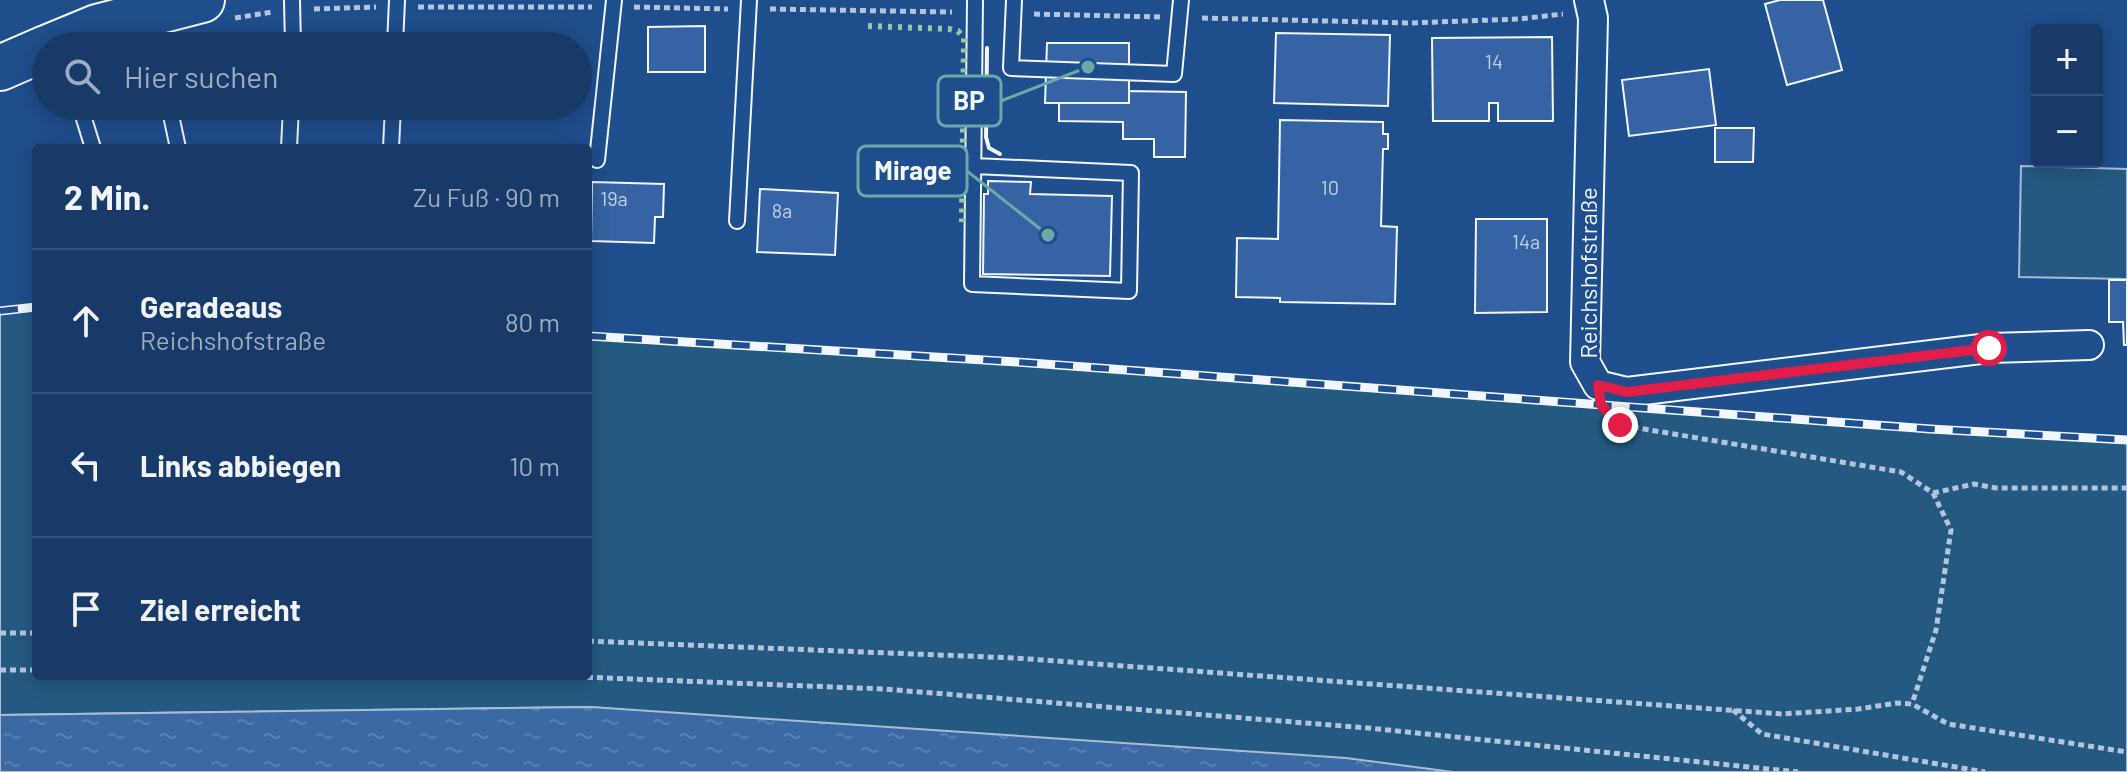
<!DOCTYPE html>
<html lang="de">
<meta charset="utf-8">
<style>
:root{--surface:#173a69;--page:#20416f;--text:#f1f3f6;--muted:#9eadc0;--line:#36547d}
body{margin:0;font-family:Barlow,sans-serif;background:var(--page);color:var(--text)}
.controls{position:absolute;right:24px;top:24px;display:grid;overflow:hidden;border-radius:8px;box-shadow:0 4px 20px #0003}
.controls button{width:72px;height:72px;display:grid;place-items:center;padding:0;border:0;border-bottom:2px solid var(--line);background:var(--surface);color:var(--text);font:40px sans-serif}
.stop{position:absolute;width:24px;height:24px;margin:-18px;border:6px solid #e11d48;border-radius:50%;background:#fff}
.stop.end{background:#e11d48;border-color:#fff;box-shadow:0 2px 8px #0008}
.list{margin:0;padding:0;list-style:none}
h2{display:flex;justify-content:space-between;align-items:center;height:104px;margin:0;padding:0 32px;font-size:34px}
h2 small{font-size:26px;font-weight:400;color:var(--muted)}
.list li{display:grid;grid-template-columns:52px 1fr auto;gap:24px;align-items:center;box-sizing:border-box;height:144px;padding:0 32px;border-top:2px solid var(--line)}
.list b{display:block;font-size:30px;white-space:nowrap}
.list p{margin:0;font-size:26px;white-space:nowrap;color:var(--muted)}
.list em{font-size:26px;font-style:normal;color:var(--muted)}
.icon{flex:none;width:44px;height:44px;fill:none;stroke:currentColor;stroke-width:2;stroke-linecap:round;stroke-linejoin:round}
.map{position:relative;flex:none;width:2127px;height:772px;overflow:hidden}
.search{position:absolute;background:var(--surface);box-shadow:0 4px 20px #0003;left:32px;top:32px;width:560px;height:88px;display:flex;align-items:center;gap:20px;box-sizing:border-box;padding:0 28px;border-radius:44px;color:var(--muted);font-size:30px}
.panel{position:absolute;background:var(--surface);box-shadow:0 4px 20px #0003;left:32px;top:144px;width:560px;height:536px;border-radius:8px}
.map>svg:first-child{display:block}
</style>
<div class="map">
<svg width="2127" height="772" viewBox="0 0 2127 772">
<defs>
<pattern id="water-ripples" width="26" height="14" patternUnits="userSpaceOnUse" patternTransform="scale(2)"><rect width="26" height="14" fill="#3b69a3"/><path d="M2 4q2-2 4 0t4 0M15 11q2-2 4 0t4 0" fill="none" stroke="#587fb1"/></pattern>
</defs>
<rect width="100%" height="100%" fill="#1f4e8c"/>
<g fill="#245a82" stroke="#a8bbd7" stroke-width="2">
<polygon points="2021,166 2127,169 2127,279 2019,277"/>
<polygon points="25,307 36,307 36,676 588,676 588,336 1017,362 2127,442 2127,772 1315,772 591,707 0,715 0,311"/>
</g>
<polygon fill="url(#water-ripples)" stroke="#a8bbd7" stroke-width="2" points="591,707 1346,758 1453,772 0,772 0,715"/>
<g fill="#3563a3" stroke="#f2f6ff" stroke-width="2">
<polygon points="1780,0 1823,0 1842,70 1787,85 1765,4"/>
<polygon points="705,26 705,72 648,72 648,27"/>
<polygon points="1276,33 1390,35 1388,106 1274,103"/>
<polygon points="1552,37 1553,121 1498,121 1498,103 1489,103 1489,121 1433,121 1432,38"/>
<polygon points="1047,43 1129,43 1129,103 1045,103"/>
<polygon points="1709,69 1716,125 1629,136 1622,80"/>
<polygon points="1129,91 1186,92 1185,157 1154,157 1154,139 1123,139 1123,122 1059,121 1059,103 1129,103"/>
<polygon points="1280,120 1383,122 1383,134 1388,134 1388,149 1383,149 1381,226 1397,227 1395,304 1280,302 1280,298 1236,297 1237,238 1278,239"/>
<polygon points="1715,128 1754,128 1753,162 1715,162"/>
<polygon points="988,181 1031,182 1030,194 1112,196 1110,276 983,274 984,194 988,194"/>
<polygon points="592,182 664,184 663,217 655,217 654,243 591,241"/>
<polygon points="760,189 838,193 835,255 757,252"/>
<polygon points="1476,219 1547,219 1547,312 1475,313"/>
<polygon points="2109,280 2127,280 2127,345 2124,345 2123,322 2109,322"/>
</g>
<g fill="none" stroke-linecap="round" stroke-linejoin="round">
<g stroke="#f2f6ff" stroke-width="18">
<g id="service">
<polyline points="292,0 293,46"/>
<polyline points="1014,0 1011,68 1174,74 1181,0"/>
<polyline points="149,19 155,46"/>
<polyline points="395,46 397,0"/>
<polyline points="80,106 93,148"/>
<polyline points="169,106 178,148"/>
<polyline points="289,148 291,106"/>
<polyline points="391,148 393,106"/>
<polyline points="597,160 614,0"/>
<polyline points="974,166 1131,173 1129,291 972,284 975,0"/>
<polyline points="737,221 749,0"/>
</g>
</g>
<g stroke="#f2f6ff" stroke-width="32">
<polyline id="minor" points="1589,0 1593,18 1585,362 1598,385 1627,392 1989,348 2089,345"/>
</g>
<g stroke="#f2f6ff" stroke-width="48">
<g id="primary">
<polyline points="51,46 97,27 202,0"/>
<polyline points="0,68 46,48"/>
</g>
</g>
<g stroke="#b3c4dc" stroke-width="5" stroke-dasharray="6 4" stroke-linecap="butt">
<polyline points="418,7 592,7"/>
<polyline points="634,7 728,9"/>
<polyline points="314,9 376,7"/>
<polyline points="770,9 952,12"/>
<polyline points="1034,14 1160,17"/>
<polyline points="235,18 272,12"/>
<polyline points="1202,18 1410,23 1519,19 1563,14"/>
<polyline points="1615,420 1620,425 1901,472 1933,493 1951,530 1936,630 1912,704"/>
<polyline points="1933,493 1974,484 1996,488 2127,488"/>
<polyline points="0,633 36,633"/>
<polyline points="588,641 1015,658 1782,714 1858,709 1897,703 1912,704 1948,724 2127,752"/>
<polyline points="0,670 36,670"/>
<polyline points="557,676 883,689 1368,728 1798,772"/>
<polyline points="1733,710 1762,734 1985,772"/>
</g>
<use href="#service" stroke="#1f4e8c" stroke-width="14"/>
<use href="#minor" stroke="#1f4e8c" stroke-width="28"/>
<use href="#primary" stroke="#1f4e8c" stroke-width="44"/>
<g stroke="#f2f6ff" stroke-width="9">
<g id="rail">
<polyline points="0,311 36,307"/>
<polyline points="588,336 1017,362 1930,429 2127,440"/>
</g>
</g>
<use href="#rail" stroke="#1f4e8c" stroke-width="6" stroke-dasharray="18" stroke-linecap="butt"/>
<polyline stroke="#97c8a6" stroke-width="6" stroke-dasharray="4 6" stroke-linecap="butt" points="868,26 949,29 958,31 964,38 962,222"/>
<polyline stroke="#f2f6ff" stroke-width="4" points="987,48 986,137 989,148 1000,154"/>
</g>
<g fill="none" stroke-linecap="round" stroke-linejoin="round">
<polyline stroke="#e11d48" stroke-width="10" points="1620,425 1601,405 1598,385 1627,392 1989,348"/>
</g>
<g text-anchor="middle" stroke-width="6" stroke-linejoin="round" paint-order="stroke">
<g font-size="20" fill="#c3d1e8">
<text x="1494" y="69">14</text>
<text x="1330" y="195">10</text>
<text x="614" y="206">19a</text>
<text x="782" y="218">8a</text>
<text x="1526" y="249">14a</text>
</g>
<g font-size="24" fill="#f2f6ff" stroke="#1f4e8c">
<text transform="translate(1589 273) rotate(-90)" y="8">Reichshofstraße</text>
</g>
</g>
<path fill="none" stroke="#6aa9a8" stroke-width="3" d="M1088 67L1001 101M1048 235L967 171"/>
<g fill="#6aa9a8" stroke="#1f4e8c" stroke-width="3">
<circle cx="1088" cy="67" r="8"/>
<circle cx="1048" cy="235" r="8"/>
</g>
<g fill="#1f4e8c" stroke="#6aa9a8" stroke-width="3">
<rect x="938" y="76" width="63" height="50" rx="8"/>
<rect x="858" y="146" width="109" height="50" rx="8"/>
</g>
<g font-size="26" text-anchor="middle" font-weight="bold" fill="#f2f6ff">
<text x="969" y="110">BP</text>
<text x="913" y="180">Mirage</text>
</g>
</svg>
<div class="controls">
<button>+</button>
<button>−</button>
</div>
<div class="stop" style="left:1989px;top:348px"></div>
<div class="stop end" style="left:1620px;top:425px"></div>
<div class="search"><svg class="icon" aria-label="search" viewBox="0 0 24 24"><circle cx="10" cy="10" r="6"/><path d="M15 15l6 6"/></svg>Hier suchen</div>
<section class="panel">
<h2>2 Min.<small>Zu Fuß · 90 m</small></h2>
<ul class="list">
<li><svg class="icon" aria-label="ahead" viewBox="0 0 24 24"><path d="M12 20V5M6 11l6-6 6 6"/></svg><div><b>Geradeaus</b><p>Reichshofstraße</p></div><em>80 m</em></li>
<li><svg class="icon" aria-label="left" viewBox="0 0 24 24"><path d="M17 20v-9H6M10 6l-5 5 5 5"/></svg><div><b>Links abbiegen</b></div><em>10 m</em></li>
<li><svg class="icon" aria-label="arrive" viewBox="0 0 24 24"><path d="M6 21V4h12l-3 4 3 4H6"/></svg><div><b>Ziel erreicht</b></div></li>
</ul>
</section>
</div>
